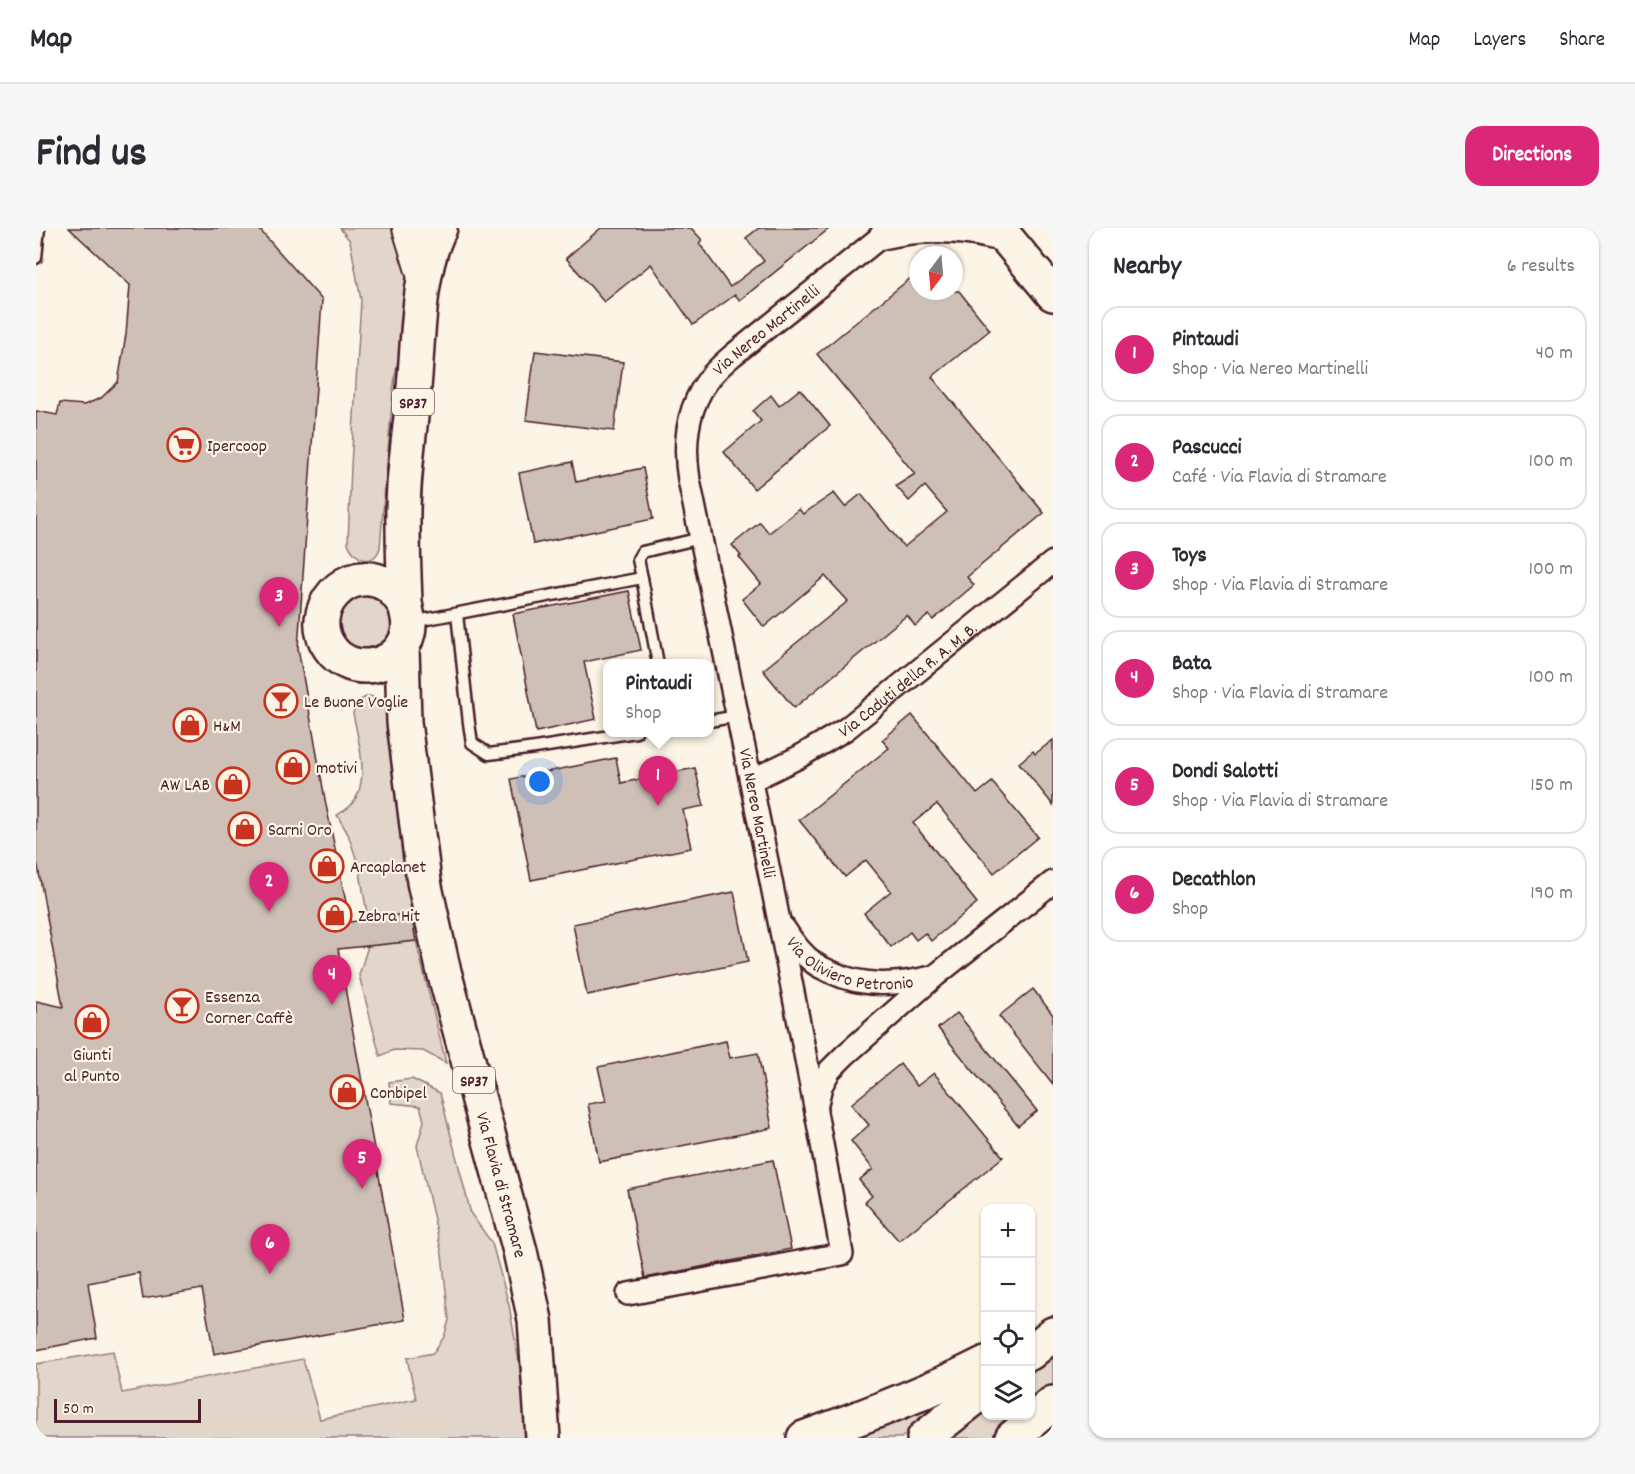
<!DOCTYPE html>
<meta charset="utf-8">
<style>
:root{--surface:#fff;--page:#f7f7f7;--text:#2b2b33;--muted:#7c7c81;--line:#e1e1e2;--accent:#db2777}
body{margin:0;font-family:Dekko,sans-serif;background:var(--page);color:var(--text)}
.controls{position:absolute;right:18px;bottom:18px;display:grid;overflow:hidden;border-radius:12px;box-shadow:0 2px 4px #0004}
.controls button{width:54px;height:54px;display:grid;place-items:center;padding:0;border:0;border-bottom:2px solid var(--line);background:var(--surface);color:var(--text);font:30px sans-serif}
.compass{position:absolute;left:873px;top:18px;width:54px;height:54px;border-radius:50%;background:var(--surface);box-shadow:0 2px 4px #0004;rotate:196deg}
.scale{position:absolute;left:18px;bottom:15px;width:147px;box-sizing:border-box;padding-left:6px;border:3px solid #4a1f2b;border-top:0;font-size:16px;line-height:21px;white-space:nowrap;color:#4a1f2b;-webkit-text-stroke:4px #fcf5e5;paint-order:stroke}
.you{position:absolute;left:504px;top:554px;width:21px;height:21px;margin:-15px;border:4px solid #fff;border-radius:50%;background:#1a73e8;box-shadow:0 0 0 9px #1a73e833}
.badge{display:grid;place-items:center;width:39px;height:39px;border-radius:50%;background:var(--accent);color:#fff;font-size:20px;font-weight:700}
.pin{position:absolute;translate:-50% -50px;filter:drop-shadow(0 2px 3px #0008)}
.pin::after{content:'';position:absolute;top:32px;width:21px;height:18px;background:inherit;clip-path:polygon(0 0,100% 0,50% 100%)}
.popup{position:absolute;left:567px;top:431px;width:111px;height:78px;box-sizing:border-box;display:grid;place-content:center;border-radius:12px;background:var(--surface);filter:drop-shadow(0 2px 4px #0005);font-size:20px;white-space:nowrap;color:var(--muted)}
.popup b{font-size:22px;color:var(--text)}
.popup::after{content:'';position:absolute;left:50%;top:100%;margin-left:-12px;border:12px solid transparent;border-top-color:var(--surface)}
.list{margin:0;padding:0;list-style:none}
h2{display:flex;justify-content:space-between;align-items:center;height:78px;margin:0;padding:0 24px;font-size:26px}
h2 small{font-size:20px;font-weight:400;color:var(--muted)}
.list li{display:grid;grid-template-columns:39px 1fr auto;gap:18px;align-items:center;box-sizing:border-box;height:96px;margin:0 12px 12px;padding:0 12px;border:2px solid var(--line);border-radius:18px}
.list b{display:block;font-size:22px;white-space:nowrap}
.list p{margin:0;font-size:20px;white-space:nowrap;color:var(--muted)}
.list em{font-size:20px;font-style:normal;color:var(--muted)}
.icon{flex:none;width:33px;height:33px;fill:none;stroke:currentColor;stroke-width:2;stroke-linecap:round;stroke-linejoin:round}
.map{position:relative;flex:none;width:1017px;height:1210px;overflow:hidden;border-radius:18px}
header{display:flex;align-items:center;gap:36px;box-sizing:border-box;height:84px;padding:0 30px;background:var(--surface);border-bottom:2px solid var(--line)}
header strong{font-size:28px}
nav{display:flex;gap:33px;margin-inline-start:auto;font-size:21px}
.intro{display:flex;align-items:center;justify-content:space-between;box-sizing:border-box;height:144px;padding:0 36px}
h1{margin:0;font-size:42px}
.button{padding:15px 27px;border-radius:18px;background:var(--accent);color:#fff;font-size:21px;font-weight:700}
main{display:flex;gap:36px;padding:0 36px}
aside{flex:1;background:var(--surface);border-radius:18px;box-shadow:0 2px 4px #0004}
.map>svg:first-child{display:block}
</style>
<header>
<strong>Map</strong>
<nav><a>Map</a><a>Layers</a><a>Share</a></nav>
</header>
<div class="intro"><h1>Find us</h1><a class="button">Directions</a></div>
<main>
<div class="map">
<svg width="1017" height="1210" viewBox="0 0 1017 1210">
<rect width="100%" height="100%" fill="#fcf5e5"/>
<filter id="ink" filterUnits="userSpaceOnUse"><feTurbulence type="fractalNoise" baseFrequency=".0167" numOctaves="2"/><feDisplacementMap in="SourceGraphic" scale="12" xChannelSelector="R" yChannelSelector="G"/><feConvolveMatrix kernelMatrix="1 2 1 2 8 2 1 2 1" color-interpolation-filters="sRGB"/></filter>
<g filter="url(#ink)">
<g fill="#e2d5ca" stroke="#967a7a" stroke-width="1.5">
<path d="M304 0H362L372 47 370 82 357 162 344 320C337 340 318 332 312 315L315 238 325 72 314 13Z"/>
<polygon points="337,366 352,378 358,397 355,406 350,414 343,419 325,423 308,415 300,399 303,380 317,367"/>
<path d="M333 468C343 470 347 472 352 481L370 620 375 685 380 713 410 835 387 823 358 822 344 828 323 747 332 718V691L323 639 312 606 301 587C306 584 312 581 316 576 335 552 322 512 317 485 320 475 323 471 333 468Z"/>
<polygon points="376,851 404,865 435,986 456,1015 473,1077 483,1134 489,1189 489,1210 0,1210 0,1136 77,1123 86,1165 267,1131 284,1191 380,1171 371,1130 397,1125 408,1109 413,1092 406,1026 381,918 388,893 384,878 355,875 353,854"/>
<polygon points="1017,1122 1017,1210 907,1210 949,1176 950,1188 994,1188 995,1140"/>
<polygon points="922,1164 865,1210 799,1210"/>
</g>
<g fill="#cfc0b7" stroke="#4a1f2b" stroke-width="1.5">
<polygon points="33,0 222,0 286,72 262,420 290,577 314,694 375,685 380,713 302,721 369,1092 178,1126 166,1061 107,1071 103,1045 52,1055 61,1110 0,1122 0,773 27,779 0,628 0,183 21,187 24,175 48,177 65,170 82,154 90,106 94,57"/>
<polygon points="565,0 655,0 666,12 663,15 694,59 728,33 710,10 723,0 794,0 704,72 699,67 657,97 615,36 568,74 530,30"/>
<polygon points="882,44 882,63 923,63 954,102 896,149 1008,285 931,349 938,357 897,392 893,387 879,398 871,387 758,480 727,442 812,373 789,348 728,399 706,371 725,356 703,329 705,328 696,317 724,294 733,305 763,281 767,286 798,265 809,279 825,266 868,319 911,284 889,258 873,273 860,258 879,246 781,126"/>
<polygon points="499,123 587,134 578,203 490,192"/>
<polygon points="764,161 794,198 718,261 688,224 725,193 717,183 735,167 743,178"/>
<polygon points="536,234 540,254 607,240 617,291 497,316 483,245"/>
<polygon points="593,363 605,422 548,434 560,491 500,504 477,386"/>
<polygon points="876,487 941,566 956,554 1002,609 958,645 901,576 877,595 941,675 895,713 889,705 880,712 874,704 855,719 828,685 855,663 830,632 809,649 763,592 853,520 846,512"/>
<polygon points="1017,512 1017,577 983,535 997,523 999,526"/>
<polygon points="580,530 585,555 659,540 668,578 647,582 655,620 495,652 475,551"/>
<polygon points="698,664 712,734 551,767 537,696"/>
<polygon points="997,761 1017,787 1017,856 963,788"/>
<polygon points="921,785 1001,883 982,898 902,800"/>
<polygon points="690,813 694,830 722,825 736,900 563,934 552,876 570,873 562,839"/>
<polygon points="864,836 881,858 898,845 967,929 863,1013 829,974 836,968 823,952 837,941 815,913 833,897 815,876"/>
<polygon points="737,932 755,1021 609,1050 591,961"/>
</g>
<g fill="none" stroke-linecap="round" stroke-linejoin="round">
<g stroke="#4a1f2b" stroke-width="15">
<g id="service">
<polyline points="0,30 3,0"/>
<polyline points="606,350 622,436"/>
<polyline points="421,386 433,495 436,515 453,526 499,520 600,504"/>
<polyline points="376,394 606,350 602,331 606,324 665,310"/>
<polyline points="673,493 702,488"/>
</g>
</g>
<g stroke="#4a1f2b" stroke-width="26">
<g id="minor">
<path d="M842 11C887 0 929 0 973 15"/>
<path id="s1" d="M716 552 763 529 810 501 1017 334"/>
<path id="s2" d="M748 700C756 713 766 726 778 735 783 739 789 741 795 744 828 760 862 757 896 749"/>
<polyline points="781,876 785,858 794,842 809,827 899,748 1017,654"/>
<path id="s3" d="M592 1066 806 1026C760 767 706 510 653 252 647 215 651 176 677 146 683 139 690 133 697 127L842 11 850 0"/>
</g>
</g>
<g stroke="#4a1f2b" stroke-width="34">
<polyline id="secondary" points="372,0 388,52"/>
</g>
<g stroke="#4a1f2b" stroke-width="38">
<g id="primary">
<polyline points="962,0 1017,66"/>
<path d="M369 377C364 370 359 362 351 357 312 333 267 383 294 420 314 450 364 441 372 405 375 394 370 385 369 374 368 349 367 322 367 297 366 254 373 212 377 170 383 117 380 48 404 0"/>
<path id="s4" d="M366 419 368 494 388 654 407 740 484 1023 499 1092 507 1210"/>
<path d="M768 1210C830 1188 891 1165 950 1135"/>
</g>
</g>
<g stroke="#4a1f2b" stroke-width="38">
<g id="trunk">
<polyline points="994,1125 1017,1106"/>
<polyline points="888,1210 950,1161"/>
<polyline points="976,1210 1017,1175"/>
</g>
</g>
<use href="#service" stroke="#fcf5e5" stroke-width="10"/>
<use href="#minor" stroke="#fcf5e5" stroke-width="21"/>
<use href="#secondary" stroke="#fcf5e5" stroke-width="30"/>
<use href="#primary" stroke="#fcf5e5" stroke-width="33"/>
<use href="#trunk" stroke="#fcf5e5" stroke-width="33"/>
</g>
</g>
<defs>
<g id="supermarket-ring" transform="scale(1.725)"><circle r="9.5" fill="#fcf5e5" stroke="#c8321e" stroke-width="1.5"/><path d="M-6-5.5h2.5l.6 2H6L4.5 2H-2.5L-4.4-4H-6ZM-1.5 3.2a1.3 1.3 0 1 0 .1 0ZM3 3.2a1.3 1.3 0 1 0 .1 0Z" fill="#c8321e"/></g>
<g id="bar-ring" transform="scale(1.725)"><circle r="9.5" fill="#fcf5e5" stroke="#c8321e" stroke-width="1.5"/><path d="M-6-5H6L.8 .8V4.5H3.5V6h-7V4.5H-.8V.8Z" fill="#c8321e"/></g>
<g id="shop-ring" transform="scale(1.725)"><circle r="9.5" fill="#fcf5e5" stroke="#c8321e" stroke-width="1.5"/><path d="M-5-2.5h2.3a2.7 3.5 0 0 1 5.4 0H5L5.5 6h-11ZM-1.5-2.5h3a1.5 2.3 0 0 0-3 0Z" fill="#c8321e"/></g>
</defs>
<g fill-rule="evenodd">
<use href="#supermarket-ring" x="148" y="217"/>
<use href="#bar-ring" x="245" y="473"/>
<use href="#shop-ring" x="154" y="497"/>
<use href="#shop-ring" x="257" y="539"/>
<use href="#shop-ring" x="197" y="556"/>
<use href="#shop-ring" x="209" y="601"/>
<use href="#shop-ring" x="291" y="638"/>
<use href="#shop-ring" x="299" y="687"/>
<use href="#bar-ring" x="146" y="778"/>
<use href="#shop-ring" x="56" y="794"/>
<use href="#shop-ring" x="311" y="864"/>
</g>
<g text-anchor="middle" stroke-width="4.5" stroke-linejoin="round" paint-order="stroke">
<g fill="#fcf5e5" stroke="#7f5f63" stroke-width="1.5">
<rect x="356" y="161" width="42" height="26" rx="4.5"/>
<rect x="417" y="839" width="42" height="26" rx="4.5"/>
</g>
<g font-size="16" font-weight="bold" fill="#4a1f2b">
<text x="377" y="180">SP37</text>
<text x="438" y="858">SP37</text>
</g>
<g font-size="18" fill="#4a1f2b" stroke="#fcf5e5">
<text dy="6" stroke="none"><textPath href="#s3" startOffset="1188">Via Nereo Martinelli</textPath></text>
<text dy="6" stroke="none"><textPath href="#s1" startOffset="186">Via Caduti della R. A. M. B.</textPath></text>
<text transform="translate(722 585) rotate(79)" y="6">Via Nereo Martinelli</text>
<text dy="6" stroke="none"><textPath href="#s2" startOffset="81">Via Oliviero Petronio</textPath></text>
<text dy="6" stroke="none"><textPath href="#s4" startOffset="549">Via Flavia di Stramare</textPath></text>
</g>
<g font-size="18" fill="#4a1f2b" stroke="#fcf5e5" text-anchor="start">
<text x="171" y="223">Ipercoop</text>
<text x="268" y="479">Le Buone Voglie</text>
<text x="177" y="503">H&amp;M</text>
<text x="280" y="545">motivi</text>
<text x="174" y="562" text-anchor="end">AW LAB</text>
<text x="232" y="607">Sarni Oro</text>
<text x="314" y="644">Arcaplanet</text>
<text x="322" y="693">Zebra Hit</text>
<text x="169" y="774">Essenza<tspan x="169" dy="21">Corner Caffè</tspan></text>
<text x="56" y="832" text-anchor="middle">Giunti<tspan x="56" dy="21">al Punto</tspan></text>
<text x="334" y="870">Conbipel</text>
</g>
</g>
</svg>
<div class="controls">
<button>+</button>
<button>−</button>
<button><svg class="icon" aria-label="locate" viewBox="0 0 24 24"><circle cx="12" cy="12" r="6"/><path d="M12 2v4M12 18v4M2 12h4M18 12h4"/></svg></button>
<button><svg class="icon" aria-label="layers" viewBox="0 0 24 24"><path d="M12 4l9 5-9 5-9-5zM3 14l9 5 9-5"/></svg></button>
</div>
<svg class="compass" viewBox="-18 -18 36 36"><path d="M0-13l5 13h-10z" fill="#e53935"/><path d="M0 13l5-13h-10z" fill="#7c7c81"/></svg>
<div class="scale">50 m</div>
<div class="you"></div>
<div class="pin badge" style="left:622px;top:578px">1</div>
<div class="popup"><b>Pintaudi</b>Shop</div>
<div class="pin badge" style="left:233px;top:684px">2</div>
<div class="pin badge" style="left:243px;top:399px">3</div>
<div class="pin badge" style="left:296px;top:777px">4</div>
<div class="pin badge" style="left:326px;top:961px">5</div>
<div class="pin badge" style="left:234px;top:1046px">6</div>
</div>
<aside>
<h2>Nearby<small>6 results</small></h2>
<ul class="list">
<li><span class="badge">1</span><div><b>Pintaudi</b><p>Shop · Via Nereo Martinelli</p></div><em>40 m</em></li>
<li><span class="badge">2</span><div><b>Pascucci</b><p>Café · Via Flavia di Stramare</p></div><em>100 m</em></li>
<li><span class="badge">3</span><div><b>Toys</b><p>Shop · Via Flavia di Stramare</p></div><em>100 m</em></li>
<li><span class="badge">4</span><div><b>Bata</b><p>Shop · Via Flavia di Stramare</p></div><em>100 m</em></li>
<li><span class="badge">5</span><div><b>Dondi Salotti</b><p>Shop · Via Flavia di Stramare</p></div><em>150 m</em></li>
<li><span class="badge">6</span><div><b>Decathlon</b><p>Shop</p></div><em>190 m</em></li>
</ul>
</aside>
</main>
